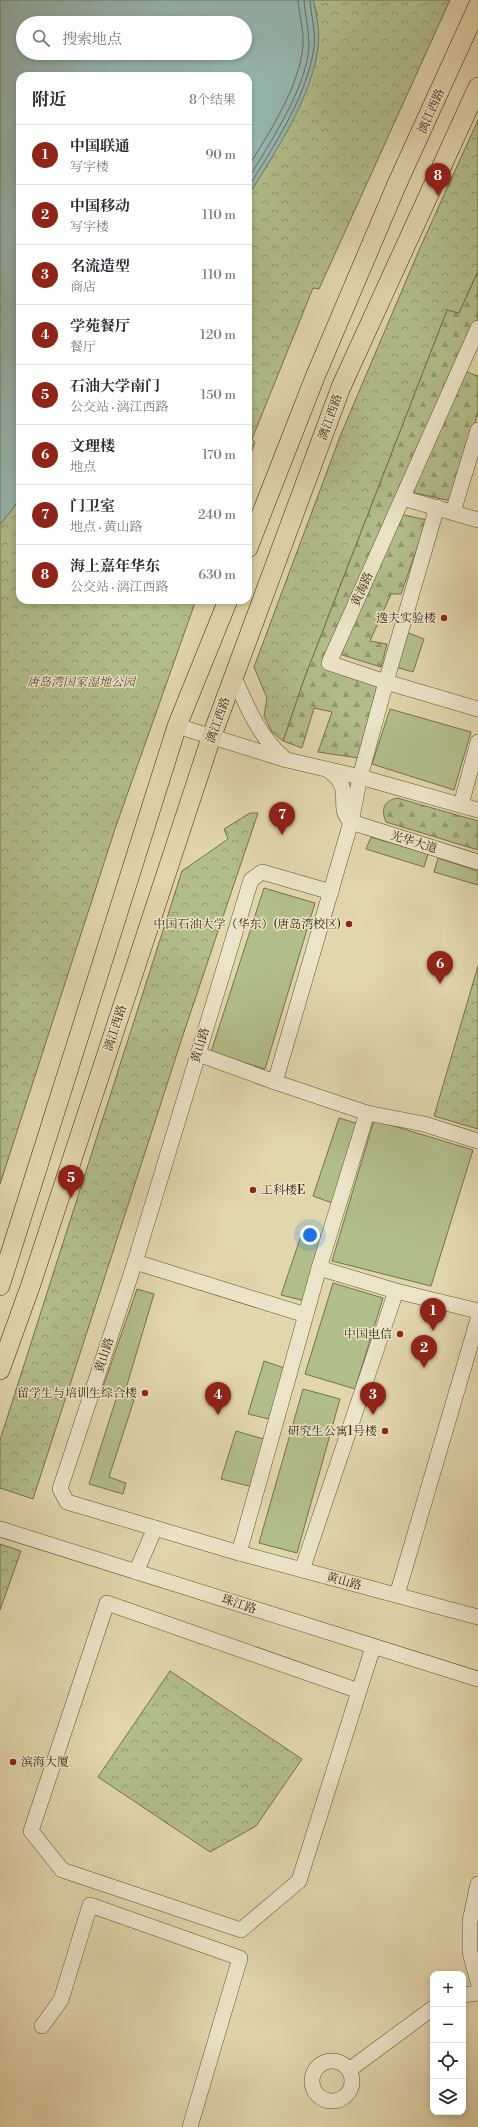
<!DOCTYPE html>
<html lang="zh">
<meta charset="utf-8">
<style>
:root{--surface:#fff;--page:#f2f2f3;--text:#2b2b33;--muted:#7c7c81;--line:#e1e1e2;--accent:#8f2418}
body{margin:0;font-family:"Libre Bodoni","Noto Serif SC",serif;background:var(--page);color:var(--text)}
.controls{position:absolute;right:12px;bottom:12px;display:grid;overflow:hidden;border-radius:8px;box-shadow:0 2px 6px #0003}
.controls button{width:36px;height:36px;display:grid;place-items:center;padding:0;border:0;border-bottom:1px solid var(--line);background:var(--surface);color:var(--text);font:20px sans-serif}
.you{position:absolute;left:310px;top:1235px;width:14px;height:14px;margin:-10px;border:3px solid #fff;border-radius:50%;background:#1a73e8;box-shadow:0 0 0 6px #1a73e833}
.badge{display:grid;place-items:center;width:26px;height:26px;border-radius:50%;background:var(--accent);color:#fff;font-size:13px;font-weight:700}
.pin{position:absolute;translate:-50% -33px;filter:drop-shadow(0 1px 2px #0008)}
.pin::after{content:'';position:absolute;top:21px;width:14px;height:12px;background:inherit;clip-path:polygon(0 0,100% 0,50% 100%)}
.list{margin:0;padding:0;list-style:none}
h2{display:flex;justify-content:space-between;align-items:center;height:52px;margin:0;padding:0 16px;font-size:17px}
h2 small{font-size:13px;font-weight:400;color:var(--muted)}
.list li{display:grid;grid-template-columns:26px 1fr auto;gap:12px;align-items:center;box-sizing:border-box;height:60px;padding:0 16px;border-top:1px solid var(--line)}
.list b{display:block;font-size:15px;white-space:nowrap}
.list p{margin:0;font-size:13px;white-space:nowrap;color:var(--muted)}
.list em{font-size:13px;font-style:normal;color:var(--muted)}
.icon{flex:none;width:22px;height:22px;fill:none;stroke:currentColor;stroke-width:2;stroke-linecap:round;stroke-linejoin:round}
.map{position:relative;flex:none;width:478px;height:2127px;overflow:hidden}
.search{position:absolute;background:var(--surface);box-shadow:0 2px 6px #0003;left:16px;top:16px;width:236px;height:44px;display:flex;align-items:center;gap:10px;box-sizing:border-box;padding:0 14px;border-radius:22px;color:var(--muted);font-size:15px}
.panel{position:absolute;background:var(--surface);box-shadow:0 2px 6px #0003;left:16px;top:72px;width:236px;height:532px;border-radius:12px}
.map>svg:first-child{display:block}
</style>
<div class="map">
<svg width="478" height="2127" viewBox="0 0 478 2127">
<defs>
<pattern id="forest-firs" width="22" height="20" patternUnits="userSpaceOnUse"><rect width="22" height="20" fill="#b2be8a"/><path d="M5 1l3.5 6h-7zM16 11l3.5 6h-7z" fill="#929a6f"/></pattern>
<pattern id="park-crowns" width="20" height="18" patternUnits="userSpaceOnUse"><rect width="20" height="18" fill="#b2be8a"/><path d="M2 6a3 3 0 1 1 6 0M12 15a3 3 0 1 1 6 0" fill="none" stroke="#929a6f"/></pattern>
</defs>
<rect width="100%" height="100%" fill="#e2d6ac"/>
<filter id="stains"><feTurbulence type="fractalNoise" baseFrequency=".005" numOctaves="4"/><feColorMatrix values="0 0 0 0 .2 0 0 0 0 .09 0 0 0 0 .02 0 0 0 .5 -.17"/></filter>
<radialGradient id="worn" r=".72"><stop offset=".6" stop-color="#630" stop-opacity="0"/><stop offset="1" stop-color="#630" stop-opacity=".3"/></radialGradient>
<g fill="#b2be8a" stroke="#76724a">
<polygon points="406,632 424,639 413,672 396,667"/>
<polygon points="390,709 471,732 454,790 372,764"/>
<polygon points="371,837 428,854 424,867 366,849"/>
<polygon points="438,858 478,871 478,885 434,872"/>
<polygon points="264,888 315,903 265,1069 211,1052"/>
<polygon points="339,1118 359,1124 332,1203 313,1196"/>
<polygon points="374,1120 473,1150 431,1286 332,1261"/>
<polygon points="303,1230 325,1236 305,1301 281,1295"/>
<polygon points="333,1283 383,1298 355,1389 305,1374"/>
<polygon points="137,1289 154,1294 124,1395 134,1400 109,1477 126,1483 123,1494 89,1484 117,1396 103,1387"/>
<polygon points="264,1361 287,1369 273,1420 248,1414"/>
<polygon points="303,1389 340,1399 297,1553 259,1543"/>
<polygon points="236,1431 267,1440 253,1487 221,1479"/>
</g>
<g fill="url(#forest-firs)" stroke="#76724a">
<polygon points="478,271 478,319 326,663 378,683 358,758 318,752 332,712 314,708 302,748 283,741 304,679 447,310 459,313"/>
<polygon points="464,371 478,376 478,413 451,501 415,493 413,488"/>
<polygon points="400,514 427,520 401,594 391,594 370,641 387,644 381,667 342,655 344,645"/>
<path d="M397 798 478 821V850L386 822C381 810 383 801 397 798Z"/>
</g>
<g fill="url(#park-crowns)" stroke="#76724a">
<polygon points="313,0 450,0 319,289 313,288 252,439 255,442 248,462 248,196 272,157 317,15"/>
<polygon points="478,120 478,271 459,313 447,310 304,679 283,741 272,732 264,716 267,698 254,667 341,434 420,248"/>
<polygon points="20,499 20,600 196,600 116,826 0,1184 0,525"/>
<polygon points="250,813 258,813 183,1035 33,1499 0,1488 0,1440 182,871 228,839 224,829"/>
<polygon points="478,966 478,1129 434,1116"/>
<polygon points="0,1544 21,1551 0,1610"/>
<polygon points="170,1671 302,1759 256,1826 210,1852 98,1777"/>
</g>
<path fill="#96b7b1" stroke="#717d6e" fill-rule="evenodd" d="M0 0H313C317 15 320 33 318 48 311 100 275 152 248 196V76H20V499L0 525ZM23 23H245V53H23Z"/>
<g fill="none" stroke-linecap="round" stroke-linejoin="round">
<g stroke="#686e5d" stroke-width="1">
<path d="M248 167C269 133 300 86 303 45 304 30 299 15 298 0"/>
<path d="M248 179C270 143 307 87 309 46 309 30 305 15 304 0"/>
<path d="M248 188C274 145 306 99 314 48 316 32 311 16 310 0"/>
</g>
<g stroke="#635132" stroke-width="16">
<g id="minor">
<polyline points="478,328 329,663 386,682 360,777 351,822 275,1082 367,1113 424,1124 478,1141"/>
<polyline points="403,498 478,520"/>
<polyline points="437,507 386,682 478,709"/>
<polyline points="453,512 478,430"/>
<path d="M234 677C246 705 260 738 284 758"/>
<polyline points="177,726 287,760 360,777 478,810"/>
<path d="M328 770C356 789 334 807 351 822L478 862"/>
<polyline points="461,805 478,742"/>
<polyline points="331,892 262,872 251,880 135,1262 60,1489 67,1502 239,1553 478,1617"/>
<polyline points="198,1054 275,1082"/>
<polyline points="135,1262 306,1315"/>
<polyline points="319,1268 396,1291 478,1311"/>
<polyline points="0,1529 478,1679"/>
<polyline points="239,1553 319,1268 367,1113"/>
<polyline points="302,1570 396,1291"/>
<polyline points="136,1572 155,1528"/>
<polyline points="397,1595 478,1319"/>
<polyline points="359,1691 107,1603 31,1831 62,1870 241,1930 299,1881 373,1647"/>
<polyline points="478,1884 470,1921 470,1952 478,1982"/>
<polyline points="463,1995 478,1993"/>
<polyline points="42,2026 61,2000 90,1905 240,1958 190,2127"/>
<circle cx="332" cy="2081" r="20"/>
<polyline points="349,2070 433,2008"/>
</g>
</g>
<g stroke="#392509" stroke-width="20">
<g id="major">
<polyline points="248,548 315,377 397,184 478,6"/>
<polyline points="0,1286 177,726 228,600"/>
<polyline points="0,1370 30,1287 211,738 341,387 478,87"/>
</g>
</g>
<use href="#minor" stroke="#ece4c9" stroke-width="15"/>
<use href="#major" stroke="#e2d6ac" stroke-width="19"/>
</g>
<g fill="#8f2418" stroke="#ece4c9" stroke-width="1.5">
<circle cx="444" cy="618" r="4"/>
<circle cx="349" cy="924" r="4"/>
<circle cx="253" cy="1190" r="4"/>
<circle cx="400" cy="1334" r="4"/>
<circle cx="145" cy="1393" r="4"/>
<circle cx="385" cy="1431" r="4"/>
<circle cx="13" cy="1762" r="4"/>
</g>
<g text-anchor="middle" stroke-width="3" stroke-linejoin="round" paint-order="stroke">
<g font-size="12" fill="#392509" stroke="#ece4c9">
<text transform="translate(431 111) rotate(-66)" y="4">漓江西路</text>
<text transform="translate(330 417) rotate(-70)" y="4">漓江西路</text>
<text transform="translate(362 589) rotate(-66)" y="4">黄海路</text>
<text transform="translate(218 720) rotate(-70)" y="4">漓江西路</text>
<text transform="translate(414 842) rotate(17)" y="4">光华大道</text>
<text transform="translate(115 1028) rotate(-72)" y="4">漓江西路</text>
<text transform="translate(200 1045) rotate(-73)" y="4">黄山路</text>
<text transform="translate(104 1355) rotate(-72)" y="4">黄山路</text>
<text transform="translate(344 1581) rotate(15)" y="4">黄山路</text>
<text transform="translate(239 1604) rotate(18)" y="4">珠江路</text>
</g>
<g font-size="12" fill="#392509" stroke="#ece4c9" text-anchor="end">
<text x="436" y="622">逸夫实验楼</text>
<text x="341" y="928">中国石油大学（华东）(唐岛湾校区)</text>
<text x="261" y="1194" text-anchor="start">工科楼E</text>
<text x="392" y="1338">中国电信</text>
<text x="137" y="1397">留学生与培训生综合楼</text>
<text x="377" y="1435">研究生公寓1号楼</text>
<text x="21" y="1766" text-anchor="start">滨海大厦</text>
</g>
<g font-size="12" font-style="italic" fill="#574b29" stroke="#ece4c9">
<text x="81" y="686">唐岛湾国家湿地公园</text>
</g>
</g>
<rect width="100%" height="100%" filter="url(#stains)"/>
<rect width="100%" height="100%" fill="url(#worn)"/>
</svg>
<div class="controls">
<button>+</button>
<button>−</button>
<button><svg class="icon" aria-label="locate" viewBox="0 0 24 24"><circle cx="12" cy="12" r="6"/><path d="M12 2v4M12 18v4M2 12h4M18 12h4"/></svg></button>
<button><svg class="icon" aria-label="layers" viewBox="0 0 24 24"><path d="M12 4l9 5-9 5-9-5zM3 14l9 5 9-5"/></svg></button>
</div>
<div class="you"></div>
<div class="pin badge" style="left:433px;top:1331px">1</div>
<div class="pin badge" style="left:424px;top:1368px">2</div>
<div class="pin badge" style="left:373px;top:1415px">3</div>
<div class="pin badge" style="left:218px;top:1415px">4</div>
<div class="pin badge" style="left:71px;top:1198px">5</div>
<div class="pin badge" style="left:440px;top:984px">6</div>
<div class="pin badge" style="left:282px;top:835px">7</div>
<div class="pin badge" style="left:438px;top:196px">8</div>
<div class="search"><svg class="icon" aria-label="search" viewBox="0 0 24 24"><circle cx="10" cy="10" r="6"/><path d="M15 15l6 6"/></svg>搜索地点</div>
<section class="panel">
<h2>附近<small>8个结果</small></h2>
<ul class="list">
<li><span class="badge">1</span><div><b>中国联通</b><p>写字楼</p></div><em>90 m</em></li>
<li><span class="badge">2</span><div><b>中国移动</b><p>写字楼</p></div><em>110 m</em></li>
<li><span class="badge">3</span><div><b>名流造型</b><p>商店</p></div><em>110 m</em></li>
<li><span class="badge">4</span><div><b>学苑餐厅</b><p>餐厅</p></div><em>120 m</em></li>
<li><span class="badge">5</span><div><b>石油大学南门</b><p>公交站 · 漓江西路</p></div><em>150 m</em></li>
<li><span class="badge">6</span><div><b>文理楼</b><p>地点</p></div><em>170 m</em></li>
<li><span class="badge">7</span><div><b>门卫室</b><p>地点 · 黄山路</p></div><em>240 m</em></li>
<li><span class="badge">8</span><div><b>海上嘉年华东</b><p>公交站 · 漓江西路</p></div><em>630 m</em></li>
</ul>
</section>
</div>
